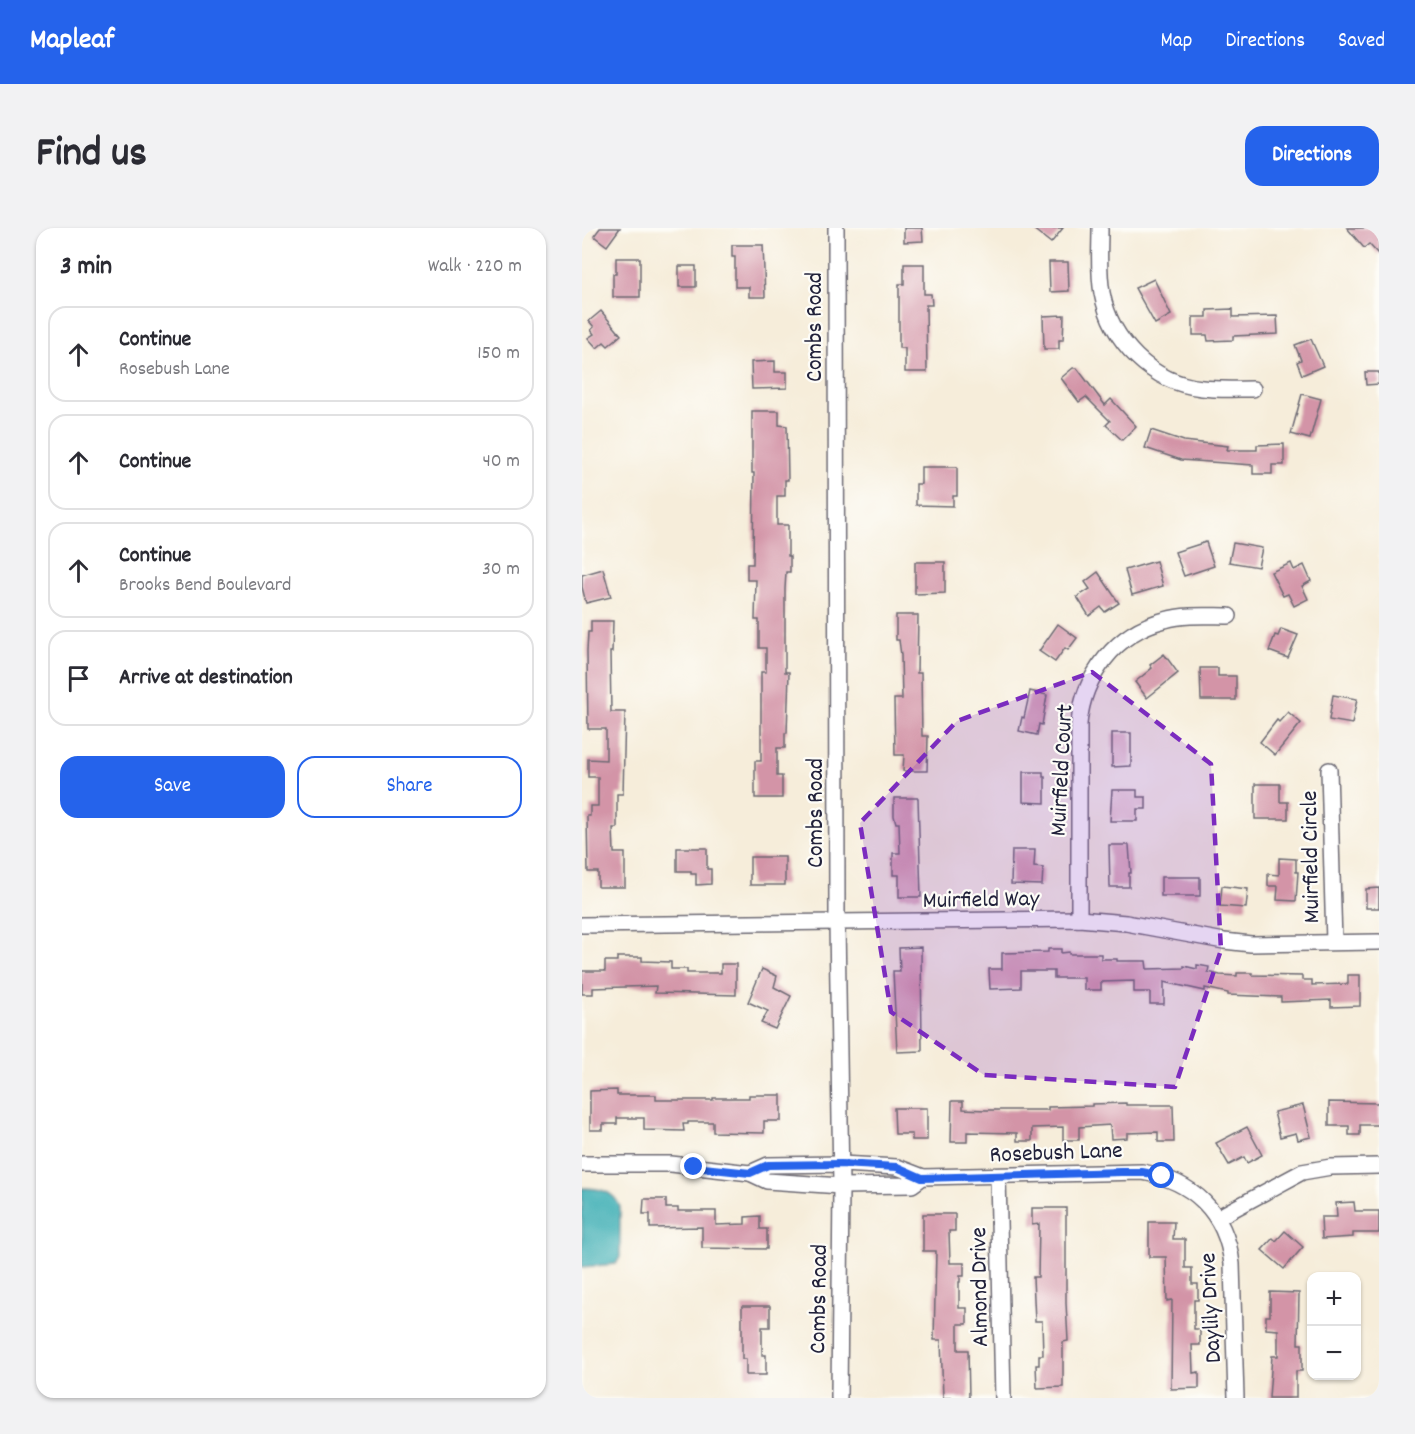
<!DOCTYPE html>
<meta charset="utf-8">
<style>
:root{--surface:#fff;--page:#f2f2f3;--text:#2b2b33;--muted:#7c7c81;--line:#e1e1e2;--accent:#2563eb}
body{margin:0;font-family:Dekko,sans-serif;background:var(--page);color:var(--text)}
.controls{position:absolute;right:18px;bottom:18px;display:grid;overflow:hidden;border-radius:12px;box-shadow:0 2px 4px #0004}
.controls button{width:54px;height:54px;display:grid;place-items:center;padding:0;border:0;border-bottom:2px solid var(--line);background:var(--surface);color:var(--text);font:30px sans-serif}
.stop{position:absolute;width:18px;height:18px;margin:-14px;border:4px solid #2563eb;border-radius:50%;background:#fff}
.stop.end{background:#2563eb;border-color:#fff;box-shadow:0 2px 6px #0008}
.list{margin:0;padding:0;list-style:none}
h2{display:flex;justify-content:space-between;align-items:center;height:78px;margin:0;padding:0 24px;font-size:26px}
h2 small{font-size:20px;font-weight:400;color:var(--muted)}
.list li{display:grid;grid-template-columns:39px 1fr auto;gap:18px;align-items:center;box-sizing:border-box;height:96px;margin:0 12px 12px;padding:0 12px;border:2px solid var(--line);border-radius:18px}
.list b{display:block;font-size:22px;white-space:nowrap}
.list p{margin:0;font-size:20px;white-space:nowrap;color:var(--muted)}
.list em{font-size:20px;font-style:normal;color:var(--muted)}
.actions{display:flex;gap:12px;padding:18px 24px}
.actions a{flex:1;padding:14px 0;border:2px solid var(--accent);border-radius:18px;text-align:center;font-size:21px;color:var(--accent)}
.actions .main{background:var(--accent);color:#fff}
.icon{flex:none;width:33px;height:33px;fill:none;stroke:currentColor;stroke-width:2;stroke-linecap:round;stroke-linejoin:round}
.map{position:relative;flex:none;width:797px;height:1170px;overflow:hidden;border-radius:18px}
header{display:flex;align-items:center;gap:36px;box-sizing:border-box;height:84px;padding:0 30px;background:var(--accent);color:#fff}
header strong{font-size:28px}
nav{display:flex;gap:33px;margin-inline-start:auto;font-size:21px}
.intro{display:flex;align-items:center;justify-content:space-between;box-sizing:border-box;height:144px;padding:0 36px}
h1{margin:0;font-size:42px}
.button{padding:15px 27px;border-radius:18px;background:var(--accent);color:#fff;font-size:21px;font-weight:700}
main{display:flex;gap:36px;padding:0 36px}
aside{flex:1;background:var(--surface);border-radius:18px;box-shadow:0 2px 4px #0004}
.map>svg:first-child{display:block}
</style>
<header>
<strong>Mapleaf</strong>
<nav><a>Map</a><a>Directions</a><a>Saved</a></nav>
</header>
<div class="intro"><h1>Find us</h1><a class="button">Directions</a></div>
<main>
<aside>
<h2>3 min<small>Walk · 220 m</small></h2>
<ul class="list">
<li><svg class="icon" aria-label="ahead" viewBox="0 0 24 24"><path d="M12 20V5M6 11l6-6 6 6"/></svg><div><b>Continue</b><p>Rosebush Lane</p></div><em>150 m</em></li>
<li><svg class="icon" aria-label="ahead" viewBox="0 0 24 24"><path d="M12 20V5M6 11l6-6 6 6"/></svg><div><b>Continue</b></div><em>40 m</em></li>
<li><svg class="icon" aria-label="ahead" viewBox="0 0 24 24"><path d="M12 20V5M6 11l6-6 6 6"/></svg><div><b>Continue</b><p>Brooks Bend Boulevard</p></div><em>30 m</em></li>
<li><svg class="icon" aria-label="arrive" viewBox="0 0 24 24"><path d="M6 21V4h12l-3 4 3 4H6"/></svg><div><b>Arrive at destination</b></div></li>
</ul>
<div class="actions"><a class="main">Save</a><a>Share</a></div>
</aside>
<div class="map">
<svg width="797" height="1170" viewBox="0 0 797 1170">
<rect width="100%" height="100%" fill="#fdfcf7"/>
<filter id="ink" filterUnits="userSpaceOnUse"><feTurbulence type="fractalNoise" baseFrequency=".0167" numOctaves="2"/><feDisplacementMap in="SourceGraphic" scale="12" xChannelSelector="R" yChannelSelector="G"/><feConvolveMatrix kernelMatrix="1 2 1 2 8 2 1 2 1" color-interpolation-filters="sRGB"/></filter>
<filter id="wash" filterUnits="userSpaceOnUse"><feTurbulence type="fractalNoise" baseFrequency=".008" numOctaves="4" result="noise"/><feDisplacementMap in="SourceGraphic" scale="24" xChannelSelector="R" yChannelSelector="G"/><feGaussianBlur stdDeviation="1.35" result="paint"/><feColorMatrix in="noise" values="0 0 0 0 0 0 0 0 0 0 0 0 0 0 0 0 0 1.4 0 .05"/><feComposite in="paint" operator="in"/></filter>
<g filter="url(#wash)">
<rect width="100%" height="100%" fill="#f6edda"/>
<path fill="#3badb4" stroke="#2e6878" stroke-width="1.5" d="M0 960C16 960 32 962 38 979V1029L34 1036 0 1039Z"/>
<g id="blocks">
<g fill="#d394a7">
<polygon points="18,0 38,0 25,18 12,8"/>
<polygon points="322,0 340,0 341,13 322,14"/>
<polygon points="450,0 481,0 469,15"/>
<polygon points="765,0 797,0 797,27 787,16 782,20"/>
<polygon points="150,17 181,17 183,69 167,69 167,59 153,59 153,29 150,29"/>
<polygon points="34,30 58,30 58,69 31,69 31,46 34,46"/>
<polygon points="467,34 486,34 487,63 468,64"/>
<polygon points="322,36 342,36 342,66 349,66 350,77 344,77 345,144 323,144 323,120 317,120 317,56 322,56"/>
<rect x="97" y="38" width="17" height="21"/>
<polygon points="572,51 589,87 573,96 553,60"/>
<polygon points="651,81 651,89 695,88 696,106 651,108 651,112 626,113 625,107 611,107 611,89 625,89 625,82"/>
<polygon points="19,83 39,107 26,118 22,114 15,120 6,110 12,106 9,102 12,99 7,93"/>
<polygon points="482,87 481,112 477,112 477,121 462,121 461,88"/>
<polygon points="729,111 741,138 720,147 715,134 719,132 713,117"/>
<polygon points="193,133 193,144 205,144 205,160 170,161 169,134"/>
<polygon points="491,140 495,140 523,177 529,171 554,198 540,212 524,197 528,193 504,169 497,174 479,150"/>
<polygon points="783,144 797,144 797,156 784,157"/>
<polygon points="720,166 739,171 728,211 709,206"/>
<polygon points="170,183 197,183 197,197 205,198 206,252 203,252 203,268 195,268 195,297 206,297 206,328 208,328 208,344 204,344 203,361 203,444 207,444 205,505 203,505 203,520 195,520 195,548 200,548 200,570 173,570 173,533 179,533 179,444 184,444 184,420 177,420 177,392 173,392 174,352 165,352 165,336 171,336 172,245 170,245"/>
<polygon points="569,202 602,213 646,218 645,222 675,222 675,217 702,216 702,237 690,237 690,246 671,246 671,237 599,232 563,220"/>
<polygon points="339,239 375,239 375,268 371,268 371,278 334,277 334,256 339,256"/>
<polygon points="624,314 632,338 602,348 593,324"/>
<polygon points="651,315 680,320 676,339 647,334"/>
<polygon points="574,333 581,358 550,367 543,342"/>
<polygon points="333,334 363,334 363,365 333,366"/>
<polygon points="709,335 712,342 722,337 729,353 720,358 726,371 712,378 706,366 701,368 689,344"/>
<polygon points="21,341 29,369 4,375 0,359 0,347"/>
<polygon points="516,344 537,375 523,384 519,379 507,388 495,369 508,361 503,354"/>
<polygon points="314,387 336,387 335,445 339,445 340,508 346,508 345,543 321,543 322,527 313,527 312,471 320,471 319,427 317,412 314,412"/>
<polygon points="9,393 31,393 30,424 28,424 29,484 43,484 41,566 35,566 35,600 31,600 32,625 43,625 43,659 16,659 16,644 6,644 5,588 8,588 8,578 16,578 16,549 6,549 6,531 24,532 24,501 6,501 5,423 6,404 9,404"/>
<polygon points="476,396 495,410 486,422 483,420 473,434 457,423"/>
<polygon points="699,401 716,407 706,430 687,423 693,407 696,408"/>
<polygon points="582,426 596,445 565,470 553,454 570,440 568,437"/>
<polygon points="618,440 636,440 636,448 654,448 654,472 619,472"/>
<polygon points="448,463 465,467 460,497 457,496 455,507 437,503 440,489 442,490"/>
<polygon points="751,467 775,471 770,496 747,492"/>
<polygon points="706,484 719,495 693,527 678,514 695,492 697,494"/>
<polygon points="530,505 549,505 549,538 530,539"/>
<polygon points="441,544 461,544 461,549 463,549 463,575 441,574"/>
<polygon points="673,556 698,556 698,574 706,574 706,591 673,591"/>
<polygon points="530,562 555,562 555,569 564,569 564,581 555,581 555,593 528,593"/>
<polygon points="312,570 336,570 339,669 317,669 317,647 311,647 311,625 318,625 317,595 314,595 312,588"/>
<polygon points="527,617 547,617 549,645 547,645 547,659 528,659"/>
<polygon points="95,620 125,620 125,641 129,641 129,656 114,657 114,646 109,646 109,643 95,643"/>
<polygon points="430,622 453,622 452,639 461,640 460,657 429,656"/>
<rect x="168" y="629" width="35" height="28"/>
<polygon points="697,630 714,631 714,644 716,644 714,673 695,672 696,658 686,658 686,646 697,647"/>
<rect x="579" y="649" width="39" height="19"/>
<polygon points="640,658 666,661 664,680 638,678"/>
<polygon points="797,660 797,680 784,680 784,661"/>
<polygon points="339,719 340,823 315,824 311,743 318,743 317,720"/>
<polygon points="466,721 479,721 479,725 487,724 487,726 519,726 519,731 535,731 535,733 564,733 565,741 602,740 602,738 615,741 615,737 627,739 626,744 638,747 655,748 655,745 670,745 670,747 720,748 720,752 730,752 730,757 766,756 766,747 778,747 778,778 749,779 749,772 699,774 699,769 646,767 646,765 623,760 623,763 582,754 582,776 568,776 568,764 552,764 552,753 519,754 519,762 502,762 502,750 472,750 472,743 439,743 439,760 408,761 407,741 420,741 420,725 466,724"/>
<polygon points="35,729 60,729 60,733 89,734 89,741 105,741 105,745 139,745 139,736 154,736 154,767 73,765 74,758 11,760 11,766 0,766 0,743 23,743 23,733 35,733"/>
<polygon points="180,741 195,748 192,759 209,768 193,801 179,795 186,783 166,774"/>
<polygon points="35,862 35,867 74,867 74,872 131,872 131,870 167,870 167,867 199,867 199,893 182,893 182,905 131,904 131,894 106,894 106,896 101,896 102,903 62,902 62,890 35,890 35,896 21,896 21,902 8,902 8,863"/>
<polygon points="370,873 381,873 381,881 404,882 466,882 466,879 510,878 510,876 544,875 544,877 591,877 592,914 576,914 576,904 545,905 545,910 529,911 528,897 497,899 497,912 481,912 481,899 450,900 450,913 435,913 435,905 385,904 385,914 369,914"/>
<polygon points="747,874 797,875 797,897 778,897 778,907 767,907 767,898 747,898"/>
<polygon points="721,877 729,909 716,912 714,905 698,909 692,884"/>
<polygon points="312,880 345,880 345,912 330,912 330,906 313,906"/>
<polygon points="665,899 680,927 665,935 662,929 647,937 634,915"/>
<polygon points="62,971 84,971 84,980 96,980 96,983 134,983 134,997 163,996 163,989 178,988 178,1001 185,1001 185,1021 120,1020 120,999 68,1000 68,986 61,986"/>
<polygon points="772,974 773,983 797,983 797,1005 771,1005 771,1009 740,1011 739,989 755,989 754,975"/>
<polygon points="450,980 484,980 484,1075 486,1113 481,1114 481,1159 455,1160 454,1137 457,1137 457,1127 461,1127 460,1093 453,1093 451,1049 456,1049 457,996 450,997"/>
<polygon points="341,986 373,986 373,1003 367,1003 368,1035 382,1035 382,1048 378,1048 378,1054 377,1054 377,1080 385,1080 385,1096 376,1096 376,1122 386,1122 387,1170 361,1170 359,1112 352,1112 354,1023 341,1023"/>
<polygon points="567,994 592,994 591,1011 603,1011 603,1040 610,1040 610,1056 616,1056 616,1072 612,1072 612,1101 618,1101 618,1117 610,1117 611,1145 617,1144 617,1160 589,1161 590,1072 585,1073 584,1029 567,1029"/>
<polygon points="703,1003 721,1019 702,1041 680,1022 691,1010 694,1013"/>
<polygon points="688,1064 717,1065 716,1116 720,1116 720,1143 714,1143 714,1170 687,1170 690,1128 696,1128 696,1102 684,1101 684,1088 688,1088"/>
<polygon points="160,1078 188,1078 188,1099 180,1099 180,1127 184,1127 184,1147 164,1147 164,1131 160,1131"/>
</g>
</g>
</g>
<g filter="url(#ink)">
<use href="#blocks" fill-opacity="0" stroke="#6c6973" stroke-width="1.5"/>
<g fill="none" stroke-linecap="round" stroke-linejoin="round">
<g stroke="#6c6973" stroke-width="18">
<g id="minor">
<polyline points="254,0 255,695 259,958 257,1170"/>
<path d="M518 0C518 21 516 44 520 65 529 113 570 155 620 160 637 162 654 161 671 161"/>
<polyline points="747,542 752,714"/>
<path d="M497 691V496C501 448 534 404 583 392 603 386 626 388 647 388"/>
<polyline points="0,697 497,691 544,695 642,713 669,716 797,714"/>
<polyline points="0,936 89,936 168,945 185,953 259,958 330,957 341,949"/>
<path d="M168 945 186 937 259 936 315 939 341 949 560 944C611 953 644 984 650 1036L654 1170"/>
<polyline points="416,948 421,1170"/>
<polyline points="635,990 720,944 749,939 797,938"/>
</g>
</g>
<use href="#minor" stroke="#fff" stroke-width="15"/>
</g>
</g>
<g fill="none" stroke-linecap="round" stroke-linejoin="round" filter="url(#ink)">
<polyline stroke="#2563eb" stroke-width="8" points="112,939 168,945 186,937 259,936 315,939 340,950 539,944 560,944 580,948"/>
</g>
<path fill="#7b2cbf" fill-opacity="0.2" stroke="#7b2cbf" stroke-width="4.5" stroke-dasharray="12 8" stroke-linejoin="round" d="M510 444 629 536 639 722 593 859 402 847 309 784 278 595 375 493Z"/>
<g text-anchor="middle" stroke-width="4.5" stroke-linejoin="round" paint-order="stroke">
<g font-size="24" fill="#22223b" stroke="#fdfcf7">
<text transform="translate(231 99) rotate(-90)" y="8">Combs Road</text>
<text transform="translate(478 542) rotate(-87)" y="8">Muirfield Court</text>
<text transform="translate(232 585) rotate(-90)" y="8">Combs Road</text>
<text transform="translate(727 629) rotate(-91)" y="8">Muirfield Circle</text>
<text transform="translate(399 670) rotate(-1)" y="8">Muirfield Way</text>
<text transform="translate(474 923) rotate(-2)" y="8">Rosebush Lane</text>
<text transform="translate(396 1059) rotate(-91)" y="8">Almond Drive</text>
<text transform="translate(235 1071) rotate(-89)" y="8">Combs Road</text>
<text transform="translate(627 1080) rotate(-93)" y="8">Daylily Drive</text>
</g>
</g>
</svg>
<div class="controls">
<button>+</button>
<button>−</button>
</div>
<div class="stop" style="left:580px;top:948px"></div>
<div class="stop end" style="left:112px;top:939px"></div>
</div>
</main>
